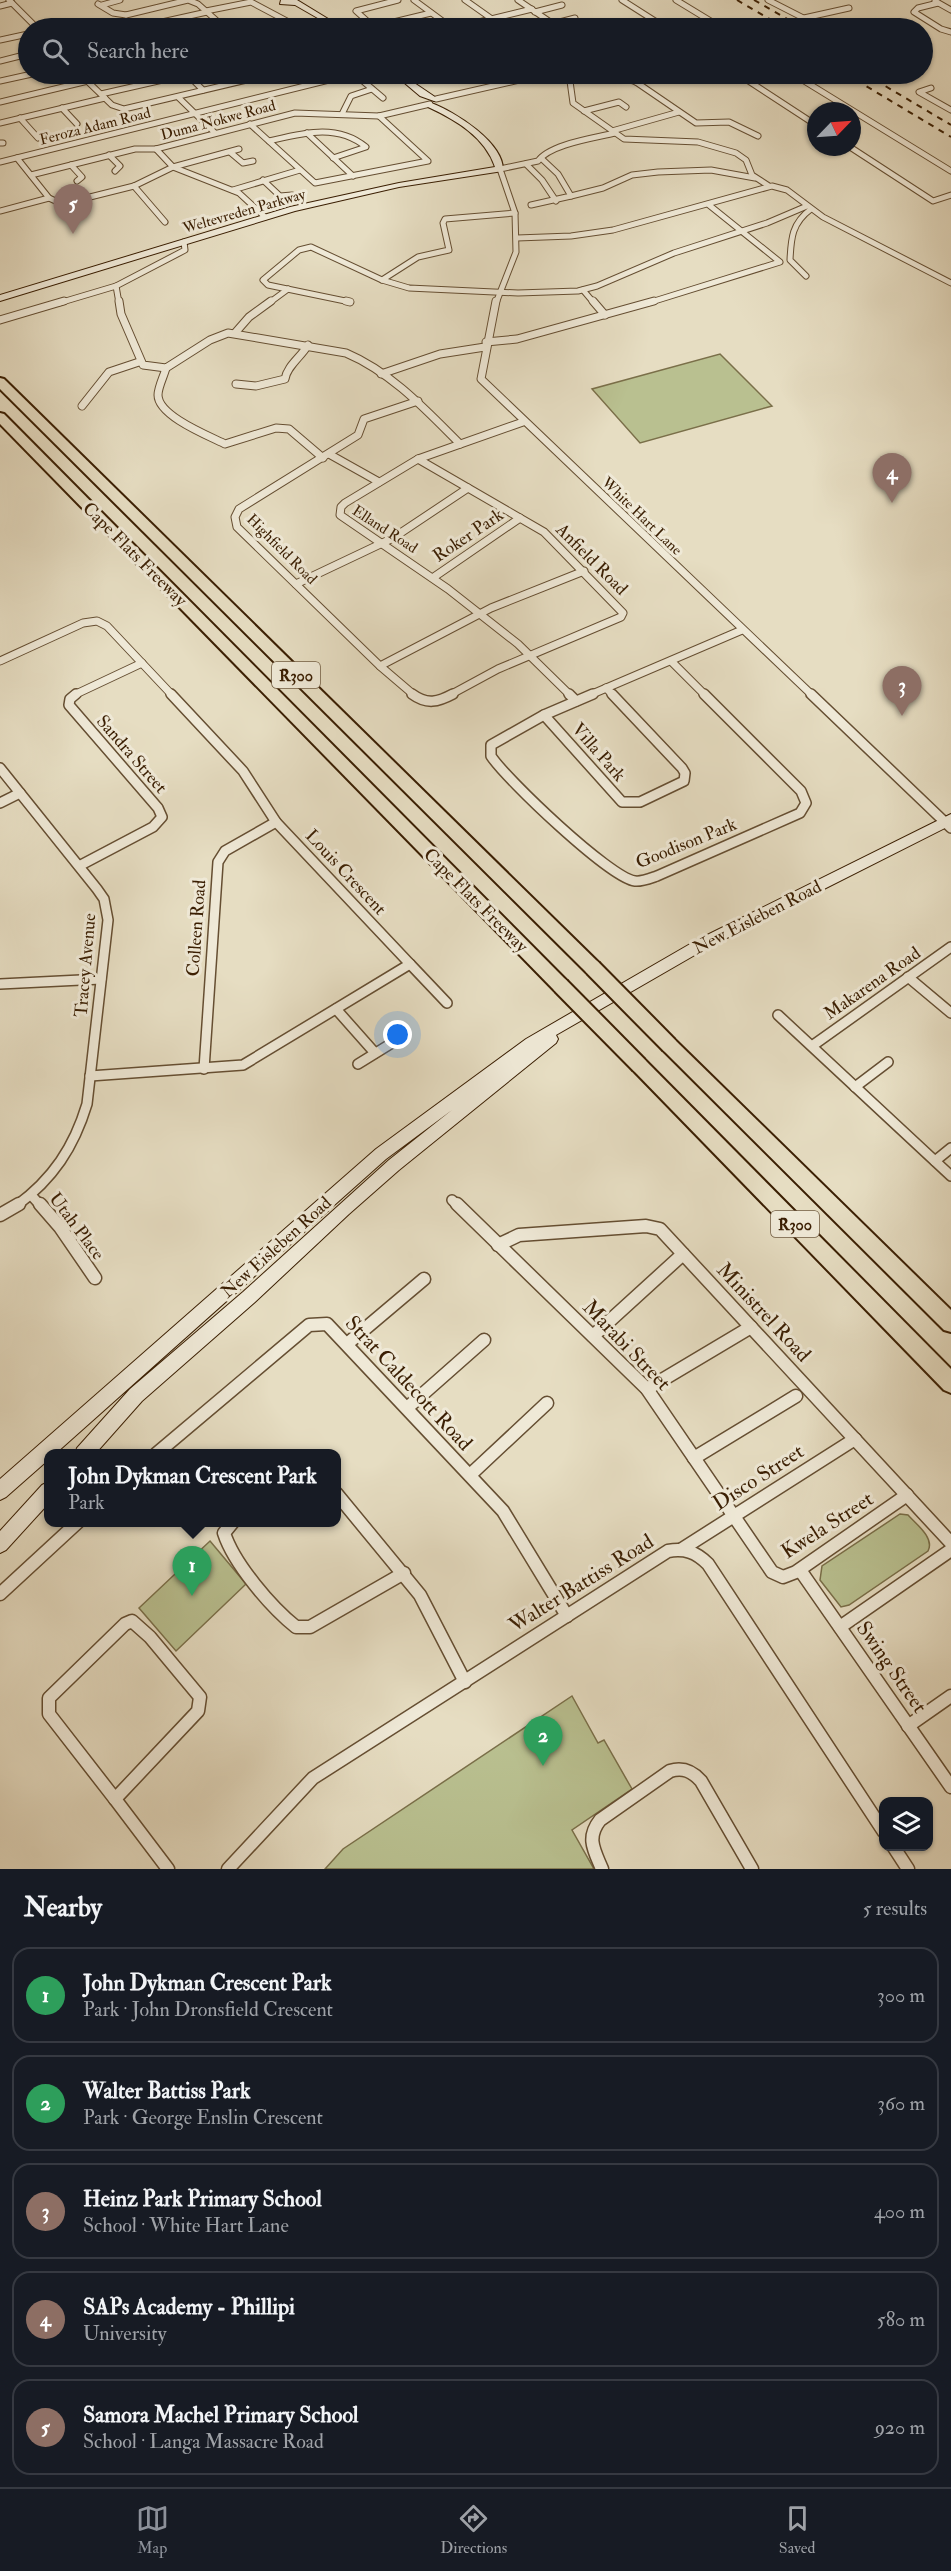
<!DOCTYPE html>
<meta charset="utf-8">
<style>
:root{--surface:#171b24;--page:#20242c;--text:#f1f3f6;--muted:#9ea1a6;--line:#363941;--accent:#8c9099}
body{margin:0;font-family:"IM FELL Double Pica",serif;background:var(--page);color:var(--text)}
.controls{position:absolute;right:18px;bottom:18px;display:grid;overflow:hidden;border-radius:12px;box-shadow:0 2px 4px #0004}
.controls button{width:54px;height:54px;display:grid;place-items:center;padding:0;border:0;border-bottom:2px solid var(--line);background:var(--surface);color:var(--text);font:30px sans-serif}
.compass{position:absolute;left:807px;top:102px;width:54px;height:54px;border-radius:50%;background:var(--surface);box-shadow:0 2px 4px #0004;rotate:65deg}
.you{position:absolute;left:398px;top:1035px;width:21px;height:21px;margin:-15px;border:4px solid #fff;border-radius:50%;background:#1a73e8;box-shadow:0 0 0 9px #1a73e833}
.badge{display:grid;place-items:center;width:39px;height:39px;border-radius:50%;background:var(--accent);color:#fff;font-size:20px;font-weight:700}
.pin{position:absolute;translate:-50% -50px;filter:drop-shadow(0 2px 3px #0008)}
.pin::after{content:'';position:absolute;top:32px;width:21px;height:18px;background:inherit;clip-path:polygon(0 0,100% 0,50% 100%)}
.popup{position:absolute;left:44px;top:1449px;width:297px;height:78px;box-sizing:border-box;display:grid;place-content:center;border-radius:12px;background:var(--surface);filter:drop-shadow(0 2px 4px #0005);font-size:20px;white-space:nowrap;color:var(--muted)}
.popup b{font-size:22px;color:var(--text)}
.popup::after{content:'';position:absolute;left:50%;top:100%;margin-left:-12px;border:12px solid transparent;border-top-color:var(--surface)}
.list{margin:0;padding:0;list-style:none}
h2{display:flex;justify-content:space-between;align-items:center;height:78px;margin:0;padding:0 24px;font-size:26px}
h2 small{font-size:20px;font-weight:400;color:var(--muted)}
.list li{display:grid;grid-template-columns:39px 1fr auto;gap:18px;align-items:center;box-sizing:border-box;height:96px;margin:0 12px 12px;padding:0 12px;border:2px solid var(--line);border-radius:18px}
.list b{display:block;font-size:22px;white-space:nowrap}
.list p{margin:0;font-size:20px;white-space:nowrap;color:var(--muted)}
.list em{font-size:20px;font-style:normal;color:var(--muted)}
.icon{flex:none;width:33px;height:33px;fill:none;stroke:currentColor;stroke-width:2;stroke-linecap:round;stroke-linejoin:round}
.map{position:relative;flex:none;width:951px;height:1869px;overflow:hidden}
.search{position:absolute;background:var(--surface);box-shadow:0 2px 4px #0004;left:18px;right:18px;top:18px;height:66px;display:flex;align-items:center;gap:15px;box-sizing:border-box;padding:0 21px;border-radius:33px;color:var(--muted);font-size:22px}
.sheet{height:618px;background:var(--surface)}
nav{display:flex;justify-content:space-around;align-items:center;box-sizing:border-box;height:84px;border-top:2px solid var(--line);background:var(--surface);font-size:16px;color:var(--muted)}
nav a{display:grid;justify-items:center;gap:3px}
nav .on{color:var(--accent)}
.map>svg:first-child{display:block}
</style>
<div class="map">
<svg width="951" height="1869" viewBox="0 0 951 1869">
<rect width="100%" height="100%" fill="#e6ddc2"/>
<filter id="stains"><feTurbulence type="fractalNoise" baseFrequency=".00333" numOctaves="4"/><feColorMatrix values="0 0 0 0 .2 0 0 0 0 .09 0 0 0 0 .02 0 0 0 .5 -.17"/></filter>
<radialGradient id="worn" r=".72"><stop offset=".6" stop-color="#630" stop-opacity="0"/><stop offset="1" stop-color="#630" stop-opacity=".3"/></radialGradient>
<g fill="#b9c090" stroke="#7a6f49" stroke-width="1.5">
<polygon points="720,354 772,406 640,443 592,389"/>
<path d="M900 1514 908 1515C916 1524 935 1538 928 1551L849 1605 841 1607 820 1580 822 1566Z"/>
<polygon points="210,1541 246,1584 176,1651 139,1608"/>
<polygon points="572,1696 598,1743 604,1740 632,1789 572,1830 594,1869 325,1869 343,1849"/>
</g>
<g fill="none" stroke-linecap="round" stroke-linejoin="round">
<g stroke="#654e32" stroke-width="7">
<g id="street-far3">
<polyline points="9,0 37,28"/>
<polyline points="414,0 452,28"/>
<polyline points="465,0 492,19"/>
<polyline points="518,0 559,28"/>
<polyline points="622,0 666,28"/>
<polyline points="676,0 722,28"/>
<polyline points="768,0 823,28"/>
<polyline points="935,1 951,10"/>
<polyline points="938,3 918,8 914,12 941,29 951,32"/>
<polyline points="98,4 113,13 126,15"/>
<polyline points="102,5 120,0"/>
<polyline points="0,6 12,3"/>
<polyline points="206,11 251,2 300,28"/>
<polyline points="535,12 562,5"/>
<polyline points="126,15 188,0 198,4 225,28"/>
<polyline points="804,18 849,8"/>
<polyline points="552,24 575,18"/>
<polyline points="373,27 431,13"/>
<polyline points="135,28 207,12"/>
<polyline points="214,28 246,22 260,28"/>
<polyline points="271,28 289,22"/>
<polyline points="316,28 332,24"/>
<polyline points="375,28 356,11 398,0"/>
<polyline points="454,28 532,9"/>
<polyline points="542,28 555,25"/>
<polyline points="0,40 28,34"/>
<polyline points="0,61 28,54"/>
<polyline points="80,74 112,105 124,109 272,74"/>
<polyline points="187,74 203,90"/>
<polyline points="490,74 503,83"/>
<polyline points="569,74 573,103 624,139 698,142 736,153 746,160 752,175 769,186"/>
<polyline points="793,74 951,171"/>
<polyline points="741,76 816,125"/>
<polyline points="85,78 105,74"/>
<polyline points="0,81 32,74"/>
<polyline points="636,82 658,76"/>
<polyline points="931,88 919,92 951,110"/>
<polyline points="101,94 189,74"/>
<polyline points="178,97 215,133"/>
<polyline points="436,99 528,78 627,79 636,82 696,123 729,122 758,136"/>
<polyline points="0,102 88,81"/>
<polyline points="62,108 77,124"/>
<polyline points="584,111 619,102 626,107"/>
<polyline points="342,114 351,96 372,89"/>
<polyline points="20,118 38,138"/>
<polyline points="0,123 105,98"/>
<polyline points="250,124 315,183 428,161 379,116"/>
<polyline points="612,131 679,112"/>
<polyline points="307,133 353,176"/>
<path d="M269 141C303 133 337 123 366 147L333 158"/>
<polyline points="0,143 3,143"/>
<polyline points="850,147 933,201 951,195"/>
<polyline points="156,149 173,167 239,193 265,217"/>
<polyline points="230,152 243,163 253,161"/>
<polyline points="109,155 120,166 115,171"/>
<polyline points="17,158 49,198 62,204 134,186 173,167 239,149"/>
<polyline points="0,162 345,76 357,76 383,98"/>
<polyline points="526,164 542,180 556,201"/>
<polyline points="71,165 82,177 77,181"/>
<polyline points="31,175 135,149 156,149 295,113 379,116 430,104"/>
<polyline points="263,180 280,196 292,195"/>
<polyline points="134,186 165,222"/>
<polyline points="233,190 300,170"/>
<polyline points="571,196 603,188 632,175 658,172 711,170 755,178"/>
<polyline points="531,205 571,196 558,174 541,158"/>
<polyline points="0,211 49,198"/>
<polyline points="517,238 571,236 613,230 772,186 787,190 823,217 951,283"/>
<path d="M806 276 790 260C791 238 792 223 811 209"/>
<polyline points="382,280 418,257 449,250 443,223 445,219 515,213"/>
<polyline points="583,290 594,303"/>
<polyline points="350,302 268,285 263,280 299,250 311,247 382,280 409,288 518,293 578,291 597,286 674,253 767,223 807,206"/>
<polyline points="59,303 116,286"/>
<polyline points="119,303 116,286 185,250 184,242"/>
<polyline points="269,303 288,289"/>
<path d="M496 303 516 252 515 213 500 169 538 161C550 144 595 138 615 133"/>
<polyline points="648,303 780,262 709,205"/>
</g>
</g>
<g stroke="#654e32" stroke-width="9">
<g id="street-far2">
<path d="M119 301 121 314 143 365 166 368 210 340 228 333 346 353C391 372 426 410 460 444"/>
<polyline points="346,301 350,302"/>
<polyline points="496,301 481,379 812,695"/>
<polyline points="593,301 605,315"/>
<polyline points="0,320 64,301"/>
<polyline points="235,333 249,317 271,301"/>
<polyline points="486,342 517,339 654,301"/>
<path d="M166 368C164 376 158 387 158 395 158 416 209 436 225 444L276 428 289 429 323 458"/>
<polyline points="381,374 440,354 485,347"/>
<path d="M236 384 256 386 285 379C287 366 301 357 308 345"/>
<polyline points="82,406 109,372 139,362"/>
<polyline points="523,422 418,459 345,503 341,507 340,515 448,589 518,644 570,695"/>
<polyline points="329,454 379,482"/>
<polyline points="418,459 544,532 623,613 621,617 498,669 450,695"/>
<polyline points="434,577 520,518"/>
<polyline points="296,584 393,538 468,488"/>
<polyline points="0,661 83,623 97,621 107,626 172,695"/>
<polyline points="671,661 705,695"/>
<polyline points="380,666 491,608 584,571"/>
<polyline points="606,688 613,695"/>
<polyline points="74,695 142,663"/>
<polyline points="414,695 380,666 237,527 235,517 239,509 358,435 364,419 418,401"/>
<polyline points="590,695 742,630"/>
</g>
</g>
<g stroke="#654e32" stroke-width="12">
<g id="street-far1">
<polyline points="76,694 70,699 69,705 158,808 162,817 153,827 79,866"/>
<path d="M412 694C427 705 438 702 453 694"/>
<polyline points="569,694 576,701"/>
<path d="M593 694 544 715 491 745V756C506 779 610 878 635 881 641 882 651 878 657 876L800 813 806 803 801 791 704 694"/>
<polyline points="811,694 951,828"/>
<polyline points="544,715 622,802 640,802 684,781 685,773 682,768 612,694"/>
<path d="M0 768 97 889 104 899 108 920 87 1104C74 1147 53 1179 16 1206"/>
<polyline points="0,803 20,793"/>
<polyline points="410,964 447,1003"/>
<polyline points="908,977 951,1013"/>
<polyline points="0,984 101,979"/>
<polyline points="336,1009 375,1053"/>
<polyline points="778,1015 951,1176"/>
<polyline points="812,1046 951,947"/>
<polyline points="358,1064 392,1043"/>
<polyline points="204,1069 218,862 225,851 276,822"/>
<polyline points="90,1076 243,1065 410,964 276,822 243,771 171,694"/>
<polyline points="855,1087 888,1062"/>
<polyline points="935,1161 951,1148"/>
<polyline points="31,1195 41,1206"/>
<polyline points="452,1200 458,1206"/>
</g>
</g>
<g stroke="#654e32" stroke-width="15">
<g id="street">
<polyline points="40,1204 60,1227 95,1278"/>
<polyline points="457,1204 647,1389 772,1572 783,1577 796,1572 907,1495"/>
<polyline points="0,1215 19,1204"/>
<polyline points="498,1245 519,1235 646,1226 660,1229 951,1543"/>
<polyline points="593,1336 683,1254"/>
<polyline points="347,1344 424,1279"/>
<polyline points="647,1389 751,1327"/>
<polyline points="407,1408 484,1340"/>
<polyline points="156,1454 309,1325 327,1324 503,1511 567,1616"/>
<polyline points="694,1458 796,1396"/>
<polyline points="470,1475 547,1403"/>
<polyline points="336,1493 420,1595 465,1682"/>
<path d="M233 1522 224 1533C234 1564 271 1607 296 1627H310L404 1573"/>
<polyline points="682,1549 855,1439"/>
<polyline points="800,1570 951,1787"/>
<polyline points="0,1594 78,1522"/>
<polygon points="132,1621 150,1637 200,1697 198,1711 115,1799 49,1714 49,1698 125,1624"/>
<polyline points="840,1627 951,1550"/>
<polyline points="908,1726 951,1696"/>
<polyline points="115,1799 168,1869"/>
<polyline points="893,1846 908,1869"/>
<path d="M228 1869 313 1778 668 1551C685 1548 696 1552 708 1564L884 1832"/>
<path d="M602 1869C594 1850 586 1838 600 1820L670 1771C683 1767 692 1771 701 1781L752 1869"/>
</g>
</g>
<g stroke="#3a1e02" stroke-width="2">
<g id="secondary">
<polygon points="281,0 297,0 343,28 335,28 295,5 280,4"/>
<polygon points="394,74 401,74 438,99 434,101 420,96"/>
<path d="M431 103C454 111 505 143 503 171L399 187 295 211 0 301V295L290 207 399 183 495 167C485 137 456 120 428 107V103Z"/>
<polygon points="951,814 951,825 707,948 556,1035 558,1039 556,1043 399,1170 349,1214 255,1302 142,1401 95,1454 75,1454 77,1448 130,1389 243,1292 389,1160 452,1110 386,1159 55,1454 48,1454 48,1460 6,1497 0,1500 0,1479 376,1149 526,1039 697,940"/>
<polygon points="48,1482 48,1504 6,1550 0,1553 0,1531 42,1485"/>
</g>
</g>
<g stroke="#3a1e02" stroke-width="4">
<g id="highway">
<polygon points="0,378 4,379 599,963 601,968 599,973 587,973 0,389"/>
<polygon points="0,413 4,414 567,981 569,986 567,991 555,991 0,424"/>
<polygon points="669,1038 675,1040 951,1310 951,1332 944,1330 663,1050 660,1045 663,1040"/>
<polygon points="639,1058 645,1060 951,1369 951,1393 944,1390 633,1070 630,1065 633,1060"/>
</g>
</g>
<use href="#street-far3" stroke="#efe9d7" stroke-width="5"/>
<use href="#street-far2" stroke="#efe9d7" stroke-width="7"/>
<use href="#street-far1" stroke="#efe9d7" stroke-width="9"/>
<use href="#street" stroke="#efe9d7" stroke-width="12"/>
<use href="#secondary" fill="#efe9d7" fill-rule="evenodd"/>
<use href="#highway" fill="#e6ddc2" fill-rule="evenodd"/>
<g stroke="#3a1e02" stroke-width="2" stroke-dasharray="6 6" stroke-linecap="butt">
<polyline points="737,0 785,28"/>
<polyline points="754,0 803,28"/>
<polyline points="846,74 951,137"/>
<polyline points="865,74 951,125"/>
</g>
<g stroke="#3a1e02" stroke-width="20" stroke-linecap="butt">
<g id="highway-bridge">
<polyline points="593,968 669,1045"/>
<polyline points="561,986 639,1065"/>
</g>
</g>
<use href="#highway-bridge" stroke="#e6ddc2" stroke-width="16"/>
</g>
<g text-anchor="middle" stroke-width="6" stroke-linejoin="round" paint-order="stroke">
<g font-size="15" fill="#3a1e02" stroke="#efe9d7">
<text transform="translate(218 120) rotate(-15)" y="5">Duma Nokwe Road</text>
<text transform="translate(95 126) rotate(-14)" y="5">Feroza Adam Road</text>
<text transform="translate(244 211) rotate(-16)" y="5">Weltevreden Parkway</text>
<text transform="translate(642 516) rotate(44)" y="5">White Hart Lane</text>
<text transform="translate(385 529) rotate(33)" y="5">Elland Road</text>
<text transform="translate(282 549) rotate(45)" y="5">Highfield Road</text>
</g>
<g fill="#efe9d7" stroke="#705b42" stroke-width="1.5">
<rect x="272" y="662" width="48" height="26" rx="4.5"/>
<rect x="771" y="1211" width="48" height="26" rx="4.5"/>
</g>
<g font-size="16" font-weight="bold" fill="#3a1e02">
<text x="296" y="681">R300</text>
<text x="795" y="1230">R300</text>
</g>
<g font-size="18" fill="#3a1e02" stroke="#efe9d7">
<text transform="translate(468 535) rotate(-34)" y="6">Roker Park</text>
<text transform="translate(135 554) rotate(45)" y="6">Cape Flats Freeway</text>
<text transform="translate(592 559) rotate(45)" y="6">Anfield Road</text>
<text transform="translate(599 752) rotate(49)" y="6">Villa Park</text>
<text transform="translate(132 754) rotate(49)" y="6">Sandra Street</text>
<text transform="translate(686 843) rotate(-22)" y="6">Goodison Park</text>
<text transform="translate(346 872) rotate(47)" y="6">Louis Crescent</text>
<text transform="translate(476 900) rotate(45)" y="6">Cape Flats Freeway</text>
<text transform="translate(757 917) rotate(-27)" y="6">New Eisleben Road</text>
<text transform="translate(196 928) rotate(-86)" y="6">Colleen Road</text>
<text transform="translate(85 965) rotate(-85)" y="6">Tracey Avenue</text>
<text transform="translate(872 983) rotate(-35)" y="6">Makarena Road</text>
<text transform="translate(77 1226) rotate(53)" y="6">Utah Place</text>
<text transform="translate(276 1247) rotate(-42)" y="6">New Eisleben Road</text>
</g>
<g font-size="21" fill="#3a1e02" stroke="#efe9d7">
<text transform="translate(764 1312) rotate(47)" y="7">Ministrel Road</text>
<text transform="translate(627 1345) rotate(46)" y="7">Marabi Street</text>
<text transform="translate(409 1383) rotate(47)" y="7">Strat Caldecott Road</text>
<text transform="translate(758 1477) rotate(-33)" y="7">Disco Street</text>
<text transform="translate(827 1525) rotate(-33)" y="7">Kwela Street</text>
<text transform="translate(581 1583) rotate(-32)" y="7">Walter Battiss Road</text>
<text transform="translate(892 1667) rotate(55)" y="7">Swing Street</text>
</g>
</g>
<rect width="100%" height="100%" filter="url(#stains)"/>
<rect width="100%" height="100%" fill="url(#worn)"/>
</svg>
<div class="controls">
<button><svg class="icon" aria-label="layers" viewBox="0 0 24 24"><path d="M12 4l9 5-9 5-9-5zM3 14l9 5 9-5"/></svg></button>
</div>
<svg class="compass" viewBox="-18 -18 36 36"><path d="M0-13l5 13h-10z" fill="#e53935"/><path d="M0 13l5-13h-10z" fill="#9ea1a6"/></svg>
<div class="you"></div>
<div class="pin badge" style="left:192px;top:1596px;background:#2e9e5b">1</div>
<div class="popup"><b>John Dykman Crescent Park</b>Park</div>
<div class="pin badge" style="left:543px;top:1766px;background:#2e9e5b">2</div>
<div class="pin badge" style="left:902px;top:716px;background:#8d6e63">3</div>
<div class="pin badge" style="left:892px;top:503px;background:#8d6e63">4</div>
<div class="pin badge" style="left:73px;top:234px;background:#8d6e63">5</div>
<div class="search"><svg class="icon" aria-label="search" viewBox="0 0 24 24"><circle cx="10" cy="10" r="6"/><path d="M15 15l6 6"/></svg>Search here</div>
</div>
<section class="sheet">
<h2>Nearby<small>5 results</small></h2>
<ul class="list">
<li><span class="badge" style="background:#2e9e5b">1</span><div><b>John Dykman Crescent Park</b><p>Park · John Dronsfield Crescent</p></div><em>300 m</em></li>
<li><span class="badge" style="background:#2e9e5b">2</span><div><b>Walter Battiss Park</b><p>Park · George Enslin Crescent</p></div><em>360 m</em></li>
<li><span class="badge" style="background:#8d6e63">3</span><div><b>Heinz Park Primary School</b><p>School · White Hart Lane</p></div><em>400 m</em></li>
<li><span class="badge" style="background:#8d6e63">4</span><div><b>SAPs Academy - Phillipi</b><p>University</p></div><em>580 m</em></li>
<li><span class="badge" style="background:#8d6e63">5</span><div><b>Samora Machel Primary School</b><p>School · Langa Massacre Road</p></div><em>920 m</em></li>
</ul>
</section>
<nav>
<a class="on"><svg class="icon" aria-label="map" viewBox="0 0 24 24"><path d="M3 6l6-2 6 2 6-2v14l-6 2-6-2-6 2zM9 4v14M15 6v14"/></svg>Map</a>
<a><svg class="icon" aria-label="directions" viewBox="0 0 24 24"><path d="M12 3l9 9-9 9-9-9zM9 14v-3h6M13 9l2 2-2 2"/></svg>Directions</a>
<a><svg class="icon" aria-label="saved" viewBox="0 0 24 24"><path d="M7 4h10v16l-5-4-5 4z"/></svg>Saved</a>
</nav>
